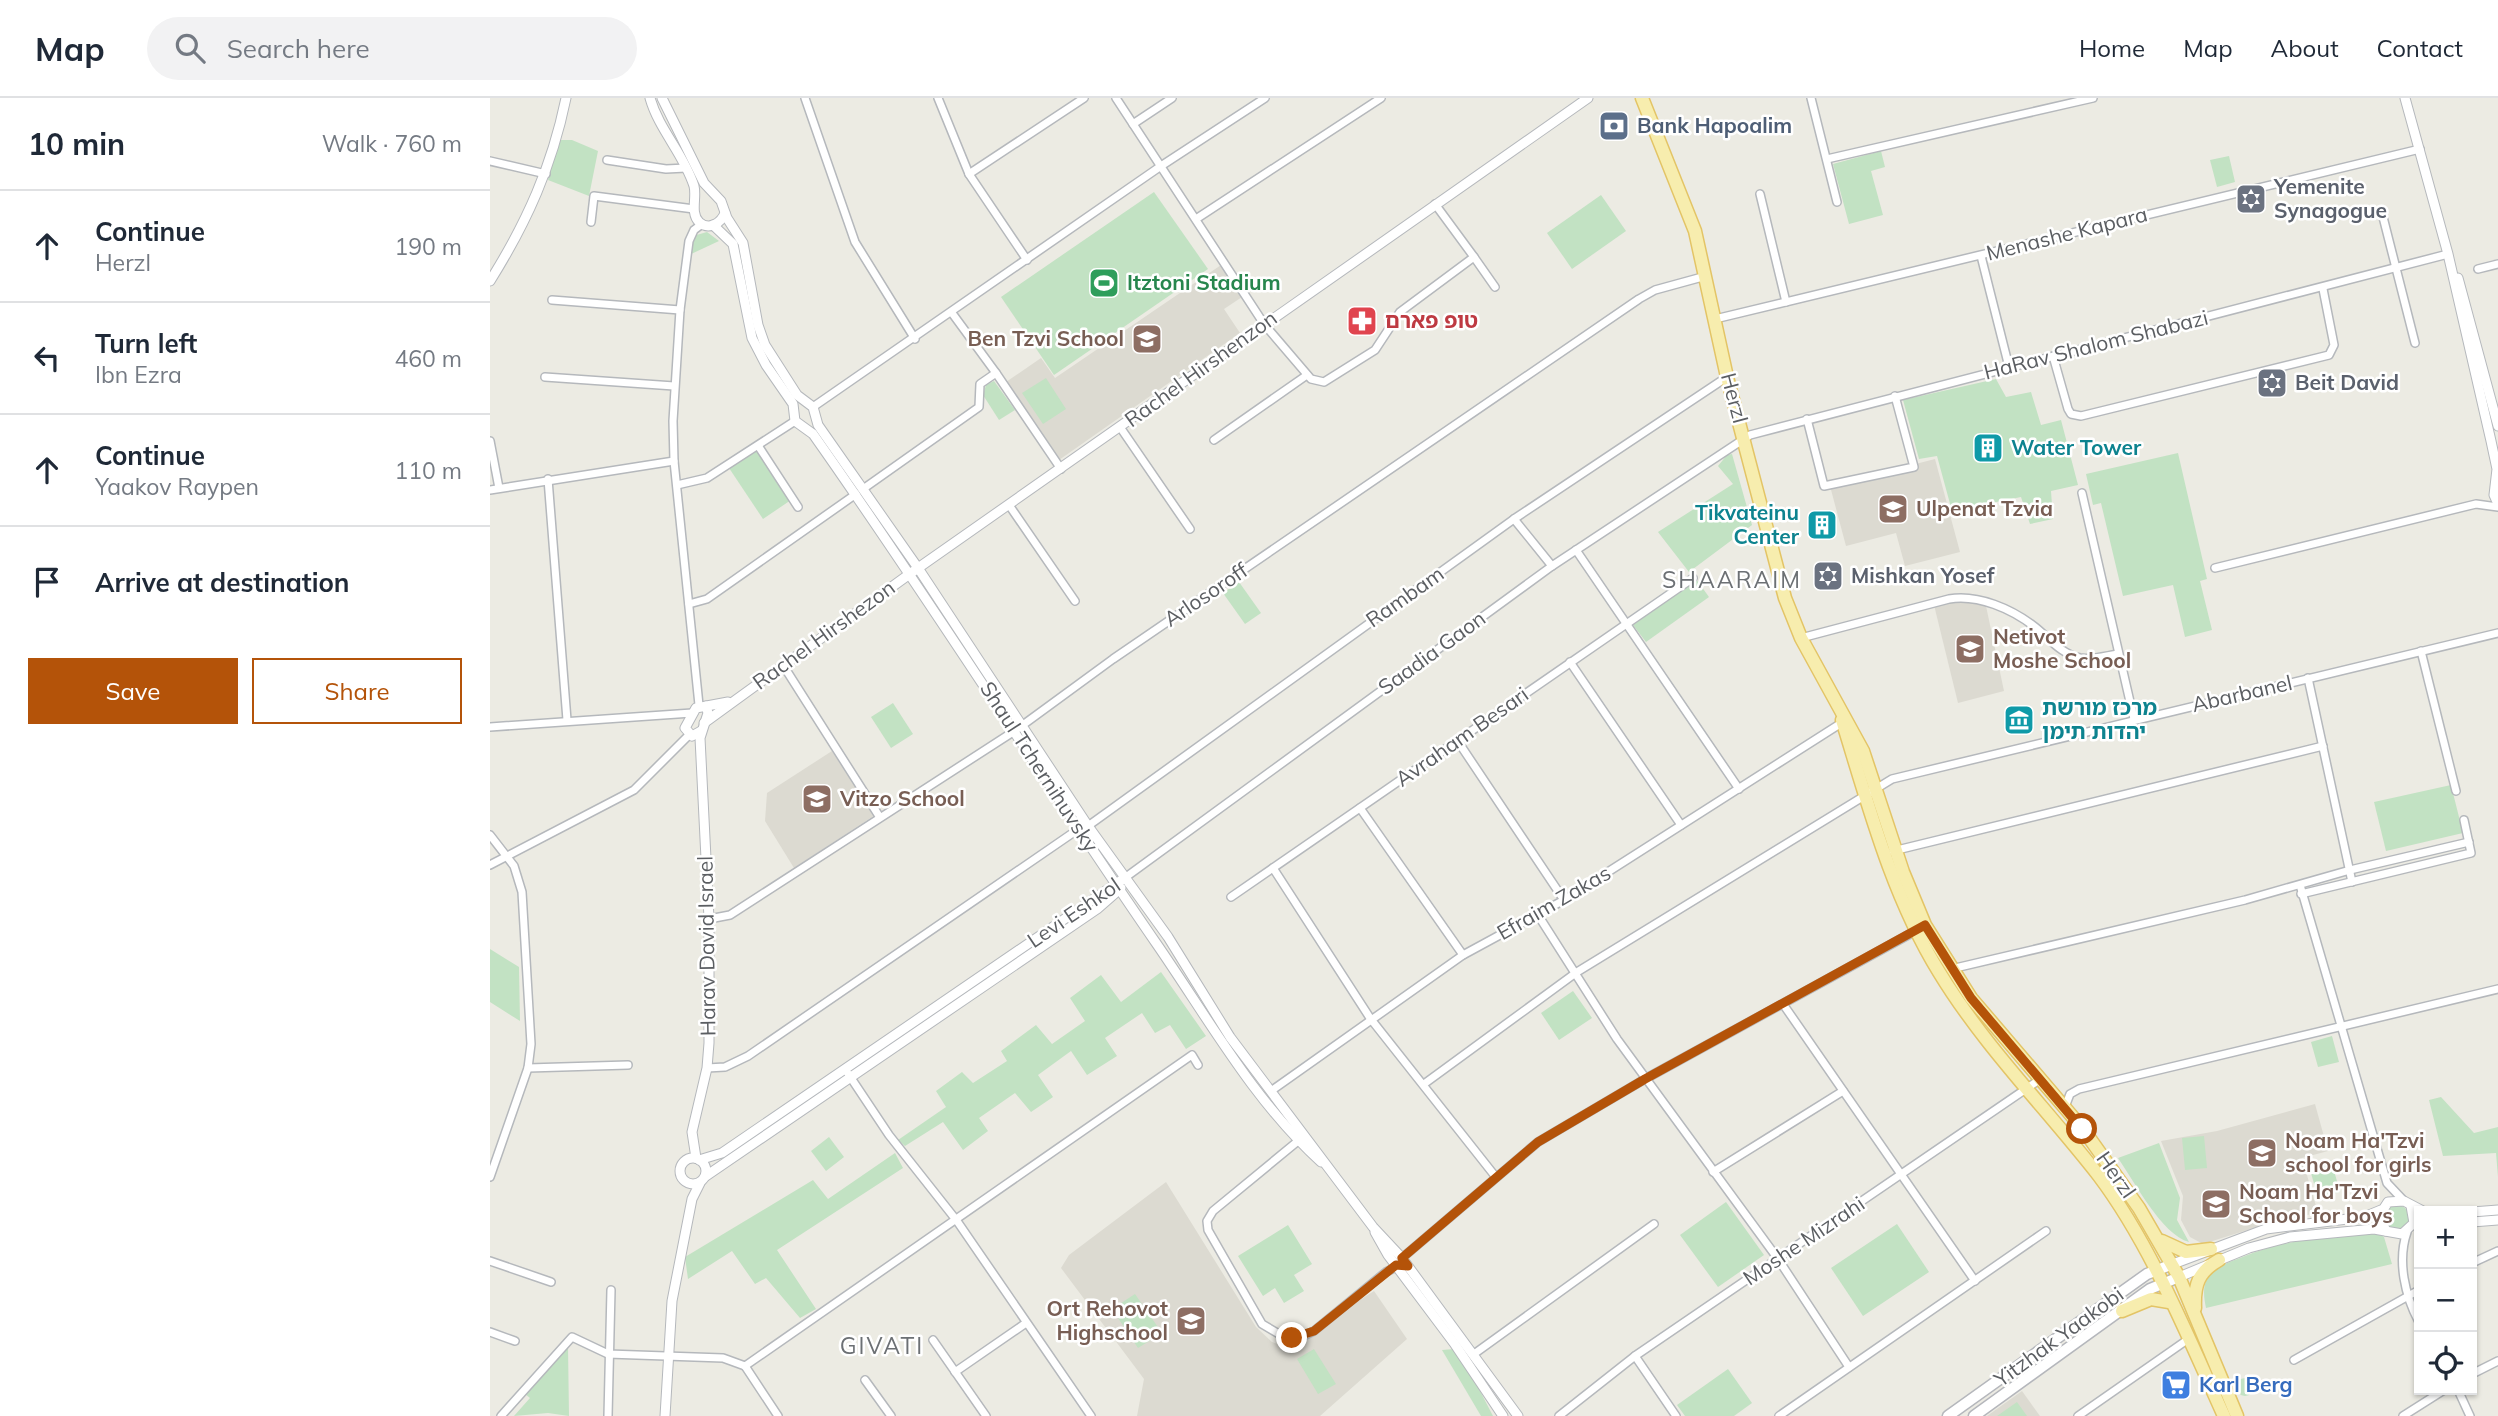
<!DOCTYPE html>
<meta charset="utf-8">
<style>
:root{--surface:#fff;--page:#f2f2f3;--text:#1f2937;--muted:#747a83;--line:#e0e1e3;--accent:#b45309}
body{margin:0;font-family:Mulish,"Noto Sans Hebrew",sans-serif;background:var(--page);color:var(--text)}
.controls{position:absolute;right:21px;bottom:21px;display:grid;overflow:hidden;border-radius:0px;box-shadow:0 2px 5px #0004}
.controls button{width:63px;height:63px;display:grid;place-items:center;padding:0;border:0;border-bottom:2px solid var(--line);background:var(--surface);color:var(--text);font:35px sans-serif}
.stop{position:absolute;width:21px;height:21px;margin:-16px;border:5px solid #b45309;border-radius:50%;background:#fff}
.stop.end{background:#b45309;border-color:#fff;box-shadow:0 2px 7px #0008}
.list{margin:0;padding:0;list-style:none}
h2{display:flex;justify-content:space-between;align-items:center;height:91px;margin:0;padding:0 28px;font-size:30px}
h2 small{font-size:23px;font-weight:400;color:var(--muted)}
.list li{display:grid;grid-template-columns:46px 1fr auto;gap:21px;align-items:center;box-sizing:border-box;height:112px;padding:0 28px;border-top:2px solid var(--line)}
.list b{display:block;font-size:26px;white-space:nowrap}
.list p{margin:0;font-size:23px;white-space:nowrap;color:var(--muted)}
.list em{font-size:23px;font-style:normal;color:var(--muted)}
.actions{display:flex;gap:14px;padding:21px 28px}
.actions a{flex:1;padding:16px 0;border:2px solid var(--accent);border-radius:0px;text-align:center;font-size:24px;color:var(--accent)}
.actions .main{background:var(--accent);color:#fff}
.icon{flex:none;width:38px;height:38px;fill:none;stroke:currentColor;stroke-width:2;stroke-linecap:round;stroke-linejoin:round}
.map{position:relative;flex:none;width:2008px;height:1318px;overflow:hidden}
header{display:flex;align-items:center;gap:42px;box-sizing:border-box;height:98px;padding:0 35px;background:var(--surface);border-bottom:2px solid var(--line)}
header strong{font-size:33px}
nav{display:flex;gap:38px;margin-inline-start:auto;font-size:24px}
.search{width:490px;height:63px;background:var(--page);display:flex;align-items:center;gap:18px;box-sizing:border-box;padding:0 24px;border-radius:38px;color:var(--muted);font-size:26px}
main{display:flex}
aside{flex:1;background:var(--surface)}
.map>svg:first-child{display:block}
</style>
<header>
<strong>Map</strong>
<div class="search"><svg class="icon" aria-label="search" viewBox="0 0 24 24"><circle cx="10" cy="10" r="6"/><path d="M15 15l6 6"/></svg>Search here</div>
<nav><a>Home</a><a>Map</a><a>About</a><a>Contact</a></nav>
</header>
<main>
<aside>
<h2>10 min<small>Walk · 760 m</small></h2>
<ul class="list">
<li><svg class="icon" aria-label="ahead" viewBox="0 0 24 24"><path d="M12 20V5M6 11l6-6 6 6"/></svg><div><b>Continue</b><p>Herzl</p></div><em>190 m</em></li>
<li><svg class="icon" aria-label="left" viewBox="0 0 24 24"><path d="M17 20v-9H6M10 6l-5 5 5 5"/></svg><div><b>Turn left</b><p>Ibn Ezra</p></div><em>460 m</em></li>
<li><svg class="icon" aria-label="ahead" viewBox="0 0 24 24"><path d="M12 20V5M6 11l6-6 6 6"/></svg><div><b>Continue</b><p>Yaakov Raypen</p></div><em>110 m</em></li>
<li><svg class="icon" aria-label="arrive" viewBox="0 0 24 24"><path d="M6 21V4h12l-3 4 3 4H6"/></svg><div><b>Arrive at destination</b></div></li>
</ul>
<div class="actions"><a class="main">Save</a><a>Share</a></div>
</aside>
<div class="map">
<svg width="2008" height="1318" viewBox="0 0 2008 1318">
<rect width="100%" height="100%" fill="#ecebe3"/>
<g fill="#dcdad1">
<polygon points="734,165 755,197 734,211 750,235 569,362 516,284 551,260 565,280"/>
<polygon points="1445,361 1470,454 1415,468 1406,435 1356,448 1340,388"/>
<polygon points="1470,501 1487,503 1496,508 1514,593 1468,605 1444,507"/>
<polygon points="342,653 385,717 304,770 275,723 277,695"/>
<polygon points="1825,1006 1838,1053 1812,1060 1828,1115 1786,1123 1713,1146 1700,1139 1691,1122 1693,1098 1671,1043 1727,1033"/>
<polygon points="676,1084 766,1229 782,1244 796,1249 884,1193 917,1241 830,1318 647,1318 654,1281 571,1170 579,1157"/>
<polygon points="1532,1293 1550,1318 1497,1318"/>
</g>
<g fill="#c2e2c3">
<polygon points="69,42 82,42 108,53 99,98 58,82"/>
<polygon points="1391,53 1395,69 1381,73 1393,117 1359,126 1343,66"/>
<polygon points="1739,58 1745,84 1727,89 1720,62"/>
<polygon points="664,94 718,171 564,277 511,199"/>
<polygon points="1111,97 1136,133 1082,171 1057,135"/>
<polygon points="217,134 229,143 199,157 203,138"/>
<polygon points="556,280 576,311 553,326 532,295"/>
<polygon points="1506,281 1516,299 1541,294 1551,327 1571,322 1588,387 1561,393 1563,421 1540,426 1531,399 1462,413 1447,358 1429,361 1413,302"/>
<polygon points="504,283 525,312 509,322 493,297 496,287"/>
<polygon points="266,351 301,402 273,421 239,370"/>
<polygon points="1688,355 1717,481 1710,483 1722,532 1695,539 1683,487 1633,498 1611,405 1603,407 1596,376"/>
<polygon points="1242,356 1262,427 1199,474 1168,434 1243,386 1228,368 1237,357"/>
<polygon points="1206,481 1219,499 1156,544 1143,527"/>
<polygon points="749,484 771,515 755,526 733,495"/>
<polygon points="403,605 423,636 401,650 381,619"/>
<polygon points="1961,687 1973,735 1896,753 1884,704"/>
<polygon points="0,851 29,869 30,923 0,904"/>
<polygon points="671,874 716,938 696,951 680,927 665,935 652,915 615,940 627,958 597,977 581,953 548,977 563,999 541,1014 525,995 489,1020 498,1033 473,1052 453,1024 415,1048 408,1042 456,1009 446,993 472,974 483,985 517,963 511,953 546,927 562,946 595,923 580,900 611,877 631,904"/>
<polygon points="1083,893 1102,920 1069,942 1051,915"/>
<polygon points="1842,938 1849,964 1828,969 1821,944"/>
<polygon points="1951,999 1984,1035 2008,1029 2008,1079 2006,1055 1953,1058 1939,1002"/>
<polygon points="1714,1038 1717,1070 1695,1072 1692,1040"/>
<polygon points="339,1039 354,1059 336,1073 321,1053"/>
<path d="M1669 1045 1690 1100 1687 1122 1699 1144C1672 1137 1644 1083 1628 1060Z"/>
<polygon points="405,1055 413,1070 287,1152 326,1211 310,1220 276,1180 265,1186 242,1153 198,1181 195,1159 323,1082 338,1101"/>
<polygon points="1841,1062 1850,1094 1828,1100 1819,1068"/>
<polygon points="1236,1104 1274,1157 1228,1189 1190,1137"/>
<circle cx="1907" cy="1119" r="12"/>
<polygon points="1407,1126 1439,1174 1373,1218 1341,1170"/>
<polygon points="798,1127 822,1166 804,1177 814,1193 794,1205 785,1190 773,1198 748,1158"/>
<path d="M1887 1135 1894 1139 1902 1166 1716 1210C1714 1200 1712 1189 1718 1179 1724 1169 1740 1164 1750 1160 1799 1140 1836 1139 1887 1135Z"/>
<polygon points="645,1196 672,1235 648,1250 622,1211"/>
<polygon points="78,1248 79,1318 58,1315 24,1318 40,1300 35,1296"/>
<polygon points="824,1251 846,1286 828,1296 807,1261"/>
<polygon points="964,1251 976,1266 1003,1318 991,1318 952,1252"/>
<polygon points="1238,1271 1262,1305 1244,1318 1195,1318 1187,1307"/>
<circle cx="1755" cy="1289" r="9"/>
<polygon points="1527,1304 1537,1318 1507,1318"/>
</g>
<g fill="none" stroke-linecap="round" stroke-linejoin="round">
<g stroke="#b5b8bc" stroke-width="10">
<g id="minor">
<polyline points="315,0 365,144 425,241"/>
<polyline points="448,0 479,76 537,162"/>
<polyline points="626,0 774,226 821,281 834,284 885,252 910,214 984,159 945,106"/>
<polyline points="1321,0 1347,104"/>
<polyline points="643,26 682,0"/>
<polyline points="1337,61 1603,0"/>
<polyline points="117,62 176,71 196,70"/>
<polyline points="0,63 56,76"/>
<polyline points="479,76 594,0"/>
<polyline points="1270,96 1296,204"/>
<polyline points="1892,115 1925,245"/>
<polyline points="706,121 891,0"/>
<polyline points="101,124 104,98 204,111"/>
<polyline points="1491,158 1519,269"/>
<polyline points="984,159 1005,189"/>
<polyline points="1988,171 2008,166"/>
<polyline points="62,202 190,212"/>
<polyline points="462,215 506,275 571,371"/>
<polyline points="1225,221 1930,51"/>
<polyline points="1563,258 1578,311 1581,316 1591,318 1839,257 1844,247 1833,191"/>
<polyline points="55,279 184,288"/>
<polyline points="323,309 671,68 775,0"/>
<polyline points="1317,321 1334,388 1424,369 1405,298"/>
<polyline points="630,329 700,431"/>
<polyline points="724,342 817,277"/>
<polyline points="0,343 9,390"/>
<polyline points="269,349 308,409"/>
<polyline points="58,381 77,622"/>
<polyline points="187,387 217,380 305,323"/>
<polyline points="373,391 489,309 490,286 506,275"/>
<polyline points="0,392 184,363"/>
<polyline points="1592,395 1644,621"/>
<polyline points="519,407 585,503"/>
<polyline points="1024,421 1062,468"/>
<polyline points="1086,452 1249,691"/>
<polyline points="1725,470 1986,406 2008,409"/>
<polyline points="199,506 217,501 366,396"/>
<path d="M1311 540 1459 501C1488 496 1522 511 1545 529 1559 540 1571 556 1590 560 1602 562 1615 558 1628 556"/>
<polyline points="1931,553 1966,693"/>
<polyline points="1080,564 1191,727"/>
<polyline points="293,567 389,718"/>
<polyline points="1818,580 1862,784"/>
<polyline points="209,607 184,363 183,323 190,212 199,143 204,132 212,126"/>
<polyline points="0,629 202,615"/>
<polyline points="967,642 1074,802"/>
<polyline points="870,710 973,857"/>
<polyline points="598,728 1024,421 1237,279"/>
<polyline points="0,737 24,768 32,794 41,946 38,970 0,1079"/>
<polyline points="1403,753 1833,648"/>
<polyline points="0,767 144,692 199,637"/>
<polyline points="783,770 880,920 1005,1078"/>
<polyline points="636,779 1062,468 1260,337 1958,156"/>
<polyline points="1810,787 1897,1085 1914,1103"/>
<polyline points="1811,796 1981,755 1974,722"/>
<polyline points="741,799 1203,480"/>
<polyline points="1048,817 1127,941 1288,1161 1359,1269"/>
<polyline points="219,821 240,817 526,632 623,561 1149,201 1165,192 1216,178"/>
<polyline points="1461,871 1755,802 1860,772 1979,744"/>
<polyline points="1293,906 1485,1183"/>
<polyline points="38,970 138,967"/>
<polyline points="217,970 235,969 258,958 590,730"/>
<polyline points="355,971 399,1037 467,1123 601,1318"/>
<polyline points="934,986 1087,874 1402,681 2008,535"/>
<polyline points="781,993 973,857 1074,802 1353,624"/>
<polyline points="1575,1009 1580,996 1589,991 2008,891"/>
<polyline points="808,1043 723,1113 717,1123 718,1132 772,1226 794,1239 809,1240 824,1233 896,1174 910,1167"/>
<polyline points="1223,1074 1353,993"/>
<path d="M1917 1134C1907 1163 1915 1198 1929 1224"/>
<polyline points="912,1160 1048,1044 1155,981 1429,831"/>
<polyline points="0,1163 61,1184"/>
<polyline points="1982,1165 2008,1153"/>
<polyline points="0,1234 25,1243"/>
<polyline points="443,1242 496,1318"/>
<polyline points="984,1256 1164,1126"/>
<polyline points="1145,1258 1186,1318"/>
<polyline points="1804,1262 1929,1192"/>
<polyline points="255,1268 702,957 708,967"/>
<polyline points="255,1268 288,1318"/>
<polyline points="465,1274 536,1225"/>
<polyline points="1982,1276 2008,1263"/>
<polyline points="375,1282 401,1318"/>
<polyline points="1968,1292 1980,1318"/>
<polyline points="11,1318 82,1239 118,1256 233,1260 255,1268"/>
<polyline points="118,1318 121,1192"/>
<polyline points="1069,1318 1145,1258 1549,982"/>
<polyline points="1289,1318 1556,1133"/>
<polyline points="1588,1318 1697,1242"/>
<polyline points="1913,1318 1954,1292"/>
</g>
</g>
<g stroke="#b5b8bc" stroke-width="11">
<g id="tertiary">
<path d="M160 0C169 32 194 56 204 88 207 99 200 115 209 124 219 133 231 125 235 115"/>
<polyline points="172,0 214,85 231,103 237,120 253,145 268,227 275,247 307,297 323,309 328,327 428,470 598,728 678,839 740,939 883,1129 912,1160 1028,1318"/>
<polyline points="1915,0 1958,156 2001,343 2007,371 2004,397 2008,406"/>
<path d="M223 127 243 146 262 240 276 267 303 306 305 323 323 336C441 503 550 677 666 845 718 920 763 1002 831 1064"/>
<polyline points="1968,180 2008,328"/>
<path d="M0 183C37 124 62 68 76 0"/>
<polyline points="214,625 421,475 1098,0"/>
<polyline points="211,633 202,638 195,630 206,610 238,604"/>
<circle cx="203" cy="1073" r="13"/>
<polyline points="206,1060 202,1034 217,970 219,945 219,821 210,640 218,615 216,608"/>
<polyline points="209,1062 232,1055 636,779"/>
<polyline points="216,1078 607,811 631,790"/>
<polyline points="1982,1114 2008,1112"/>
<polyline points="1982,1124 2008,1122"/>
<polyline points="1896,1133 1889,1118 1898,1104 1914,1103 1933,1113"/>
<polyline points="885,1134 898,1157 964,1245 1013,1318"/>
<polyline points="1683,1166 1776,1131 1874,1119 1891,1112"/>
<polyline points="1689,1179 1759,1150 1800,1139 1884,1131 1912,1136 1924,1125 1921,1108"/>
<polyline points="175,1318 182,1203 202,1101 210,1085"/>
</g>
</g>
<g stroke="#b5b7bc" stroke-width="13">
<g id="secondary">
<polyline points="1458,1318 1657,1176 1683,1166"/>
<polyline points="1484,1318 1660,1191 1689,1179"/>
</g>
</g>
<g stroke="#e3c466" stroke-width="15">
<g id="primary">
<polyline points="1152,0 1205,133 1237,279 1295,500 1311,540 1373,653 1413,774 1435,827 1481,900 1593,1031 1649,1110 1689,1179 1747,1318"/>
<path d="M1352 622C1378 706 1402 798 1449 874 1494 948 1556 1010 1609 1078 1661 1147 1698 1239 1734 1318"/>
<polyline points="1672,1143 1696,1154 1721,1151"/>
<path d="M1705 1210C1704 1187 1708 1174 1729 1162"/>
<polyline points="1632,1213 1661,1201 1679,1204"/>
</g>
</g>
<use href="#minor" stroke="#fff" stroke-width="7"/>
<use href="#tertiary" stroke="#fff" stroke-width="9"/>
<use href="#secondary" stroke="#fff" stroke-width="10"/>
<use href="#primary" stroke="#f7edae" stroke-width="12"/>
</g>
<g fill="none" stroke-linecap="round" stroke-linejoin="round">
<polyline stroke="#b45309" stroke-width="9" points="802,1240 824,1233 906,1167 918,1168 912,1160 1048,1044 1155,981 1435,827 1481,900 1592,1031"/>
</g>
<defs>
<g id="bank-square" transform="scale(1.575)"><rect x="-9" y="-9" width="18" height="18" rx="4" fill="#5c6f8a" stroke="#fff"/><path d="M-6-4H6V4H-6ZM0-2.3a2.3 2.3 0 1 0 0 4.6a2.3 2.3 0 1 0 0-4.6Z" fill="#fff"/></g>
<g id="synagogue-square" transform="scale(1.575)"><rect x="-9" y="-9" width="18" height="18" rx="4" fill="#6b7280" stroke="#fff"/><path d="M0-6.5L5.6 3.2H-5.6ZM0 6.5L5.6-3.2H-5.6Z" fill="#fff"/></g>
<g id="stadium-square" transform="scale(1.575)"><rect x="-9" y="-9" width="18" height="18" rx="4" fill="#2e9e5b" stroke="#fff"/><path d="M0-5a6.5 5 0 1 0 0 10a6.5 5 0 1 0 0-10ZM-3.5-1.8h7v3.6h-7Z" fill="#fff"/></g>
<g id="pharmacy-square" transform="scale(1.575)"><rect x="-9" y="-9" width="18" height="18" rx="4" fill="#e0444e" stroke="#fff"/><path d="M-2-6h4v4h4v4h-4v4h-4v-4h-4v-4h4Z" fill="#fff"/></g>
<g id="school-square" transform="scale(1.575)"><rect x="-9" y="-9" width="18" height="18" rx="4" fill="#8d6e63" stroke="#fff"/><path d="M0-5L7-2L0 1L-7-2ZM-4 1L0 2.5L4 1V4Q0 6-4 4Z" fill="#fff"/></g>
<g id="building-square" transform="scale(1.575)"><rect x="-9" y="-9" width="18" height="18" rx="4" fill="#0f9aa8" stroke="#fff"/><path d="M-4-6H4V6H1V3H-1V6H-4ZM-2.5-4.3h1.7v1.8h-1.7ZM.8-4.3h1.7v1.8H.8ZM-2.5-1h1.7V.8h-1.7ZM.8-1h1.7V.8H.8Z" fill="#fff"/></g>
<g id="museum-square" transform="scale(1.575)"><rect x="-9" y="-9" width="18" height="18" rx="4" fill="#0f9aa8" stroke="#fff"/><path d="M0-6L6-3V-2H-6V-3ZM-5-1h2V3h-2ZM-1-1h2V3h-2ZM3-1h2V3H3ZM-6 4H6V6H-6Z" fill="#fff"/></g>
<g id="supermarket-square" transform="scale(1.575)"><rect x="-9" y="-9" width="18" height="18" rx="4" fill="#3f7fe0" stroke="#fff"/><path d="M-6-5.5h2.5l.6 2H6L4.5 2H-2.5L-4.4-4H-6ZM-1.5 3.2a1.3 1.3 0 1 0 .1 0ZM3 3.2a1.3 1.3 0 1 0 .1 0Z" fill="#fff"/></g>
</defs>
<g fill-rule="evenodd">
<use href="#bank-square" x="1124" y="28"/>
<use href="#synagogue-square" x="1761" y="101"/>
<use href="#stadium-square" x="614" y="185"/>
<use href="#pharmacy-square" x="872" y="223"/>
<use href="#school-square" x="657" y="241"/>
<use href="#synagogue-square" x="1782" y="285"/>
<use href="#building-square" x="1498" y="350"/>
<use href="#school-square" x="1403" y="411"/>
<use href="#building-square" x="1332" y="427"/>
<use href="#synagogue-square" x="1338" y="478"/>
<use href="#school-square" x="1480" y="551"/>
<use href="#museum-square" x="1529" y="622"/>
<use href="#school-square" x="327" y="701"/>
<use href="#school-square" x="1772" y="1055"/>
<use href="#school-square" x="1726" y="1106"/>
<use href="#school-square" x="701" y="1223"/>
<use href="#supermarket-square" x="1686" y="1287"/>
</g>
<g text-anchor="middle" stroke-width="5" stroke-linejoin="round" paint-order="stroke">
<g font-size="21" font-weight="bold" fill="#4e5e75" stroke="#fff" text-anchor="start">
<text x="1147" y="35">Bank Hapoalim</text>
</g>
<g font-size="21" font-weight="bold" fill="#5b616d" stroke="#fff" text-anchor="start">
<text x="1784" y="96">Yemenite<tspan x="1784" dy="24">Synagogue</tspan></text>
<text x="1805" y="292">Beit David</text>
<text x="1361" y="485">Mishkan Yosef</text>
</g>
<g font-size="21" fill="#5b5e62" stroke="#fff">
<text transform="translate(1577 136) rotate(-14)" y="7">Menashe Kapara</text>
<text transform="translate(1606 247) rotate(-14)" y="7">HaRav Shalom Shabazi</text>
<text transform="translate(711 271) rotate(-36)" y="7">Rachel Hirshenzon</text>
<text transform="translate(1244 300) rotate(75)" y="7">Herzl</text>
<text transform="translate(716 497) rotate(-34)" y="7">Arlosoroff</text>
<text transform="translate(915 499) rotate(-35)" y="7">Rambam</text>
<text transform="translate(334 537) rotate(-36)" y="7">Rachel Hirshezon</text>
<text transform="translate(942 555) rotate(-36)" y="7">Saadia Gaon</text>
<text transform="translate(1752 596) rotate(-13)" y="7">Abarbanel</text>
<text transform="translate(972 639) rotate(-35)" y="7">Avraham Besari</text>
<text transform="translate(549 669) rotate(57)" y="7">Shaul Tchernihuvsky</text>
<text transform="translate(1064 805) rotate(-30)" y="7">Efraim Zakas</text>
<text transform="translate(584 815) rotate(-34)" y="7">Levi Eshkol</text>
<text transform="translate(217 848) rotate(-91)" y="7">Harav David Israel</text>
<text transform="translate(1626 1077) rotate(55)" y="7">Herzl</text>
<text transform="translate(1314 1143) rotate(-34)" y="7">Moshe Mizrahi</text>
<text transform="translate(1569 1239) rotate(-36)" y="7">Yitzhak Yaakobi</text>
</g>
<g font-size="21" font-weight="bold" fill="#27864d" stroke="#fff" text-anchor="start">
<text x="637" y="192">Itztoni Stadium</text>
</g>
<g font-size="21" font-weight="bold" fill="#be3a42" stroke="#fff" text-anchor="start">
<text x="895" y="230">טופ פארם</text>
</g>
<g font-size="21" font-weight="bold" fill="#785e54" stroke="#fff" text-anchor="start">
<text x="634" y="248" text-anchor="end">Ben Tzvi School</text>
<text x="1426" y="418">Ulpenat Tzvia</text>
<text x="1503" y="546">Netivot<tspan x="1503" dy="24">Moshe School</tspan></text>
<text x="350" y="708">Vitzo School</text>
<text x="1795" y="1050">Noam Ha'Tzvi<tspan x="1795" dy="24">school for girls</tspan></text>
<text x="1749" y="1101">Noam Ha'Tzvi<tspan x="1749" dy="24">School for boys</tspan></text>
<text x="678" y="1218" text-anchor="end">Ort Rehovot<tspan x="678" dy="24">Highschool</tspan></text>
</g>
<g font-size="21" font-weight="bold" fill="#0d838f" stroke="#fff" text-anchor="start">
<text x="1521" y="357">Water Tower</text>
<text x="1309" y="422" text-anchor="end">Tikvateinu<tspan x="1309" dy="24">Center</tspan></text>
<text x="1552" y="617">מרכז מורשת<tspan x="1552" dy="24">יהדות תימן</tspan></text>
</g>
<g font-size="21" font-weight="bold" fill="#366cbe" stroke="#fff" text-anchor="start">
<text x="1709" y="1294">Karl Berg</text>
</g>
<g font-size="23" letter-spacing="2" fill="#6c7074" stroke="#fff">
<text x="1242" y="490">SHAARAIM</text>
<text x="392" y="1256">GIVATI</text>
</g>
</g>
</svg>
<div class="controls">
<button>+</button>
<button>−</button>
<button><svg class="icon" aria-label="locate" viewBox="0 0 24 24"><circle cx="12" cy="12" r="6"/><path d="M12 2v4M12 18v4M2 12h4M18 12h4"/></svg></button>
</div>
<div class="stop" style="left:1592px;top:1031px"></div>
<div class="stop end" style="left:802px;top:1240px"></div>
</div>
</main>
